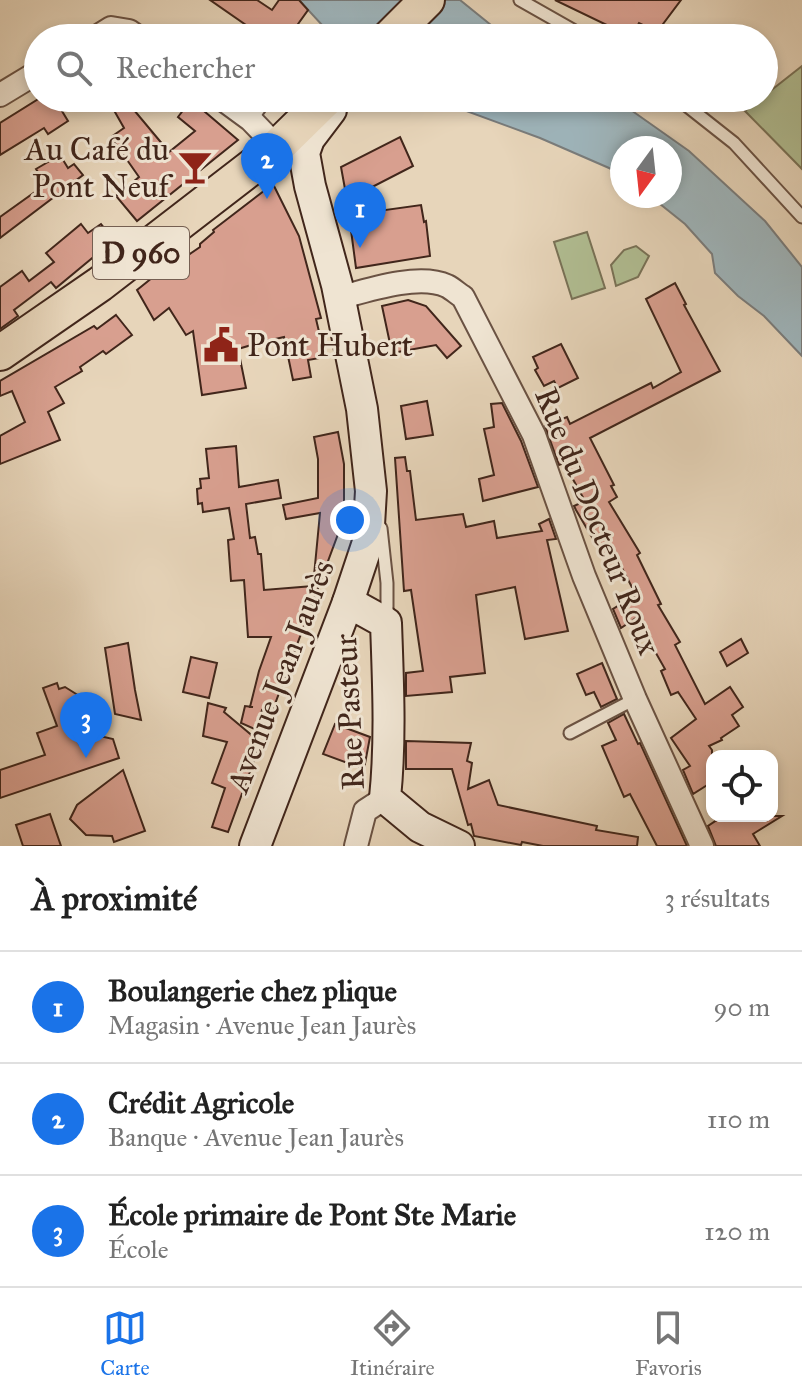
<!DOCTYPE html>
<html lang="fr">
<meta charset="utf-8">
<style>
:root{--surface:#fff;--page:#f2f2f2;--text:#222;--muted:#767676;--line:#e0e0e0;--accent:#1a73e8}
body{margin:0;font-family:"IM FELL Great Primer",serif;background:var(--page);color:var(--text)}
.controls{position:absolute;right:24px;bottom:24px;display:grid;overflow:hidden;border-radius:16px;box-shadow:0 4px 12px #0003}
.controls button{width:72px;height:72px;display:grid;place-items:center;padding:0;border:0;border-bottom:2px solid var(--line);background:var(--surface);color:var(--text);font:40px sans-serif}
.compass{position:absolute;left:610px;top:136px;width:72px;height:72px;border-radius:50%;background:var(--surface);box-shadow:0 4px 12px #0003;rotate:195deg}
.you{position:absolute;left:350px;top:520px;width:28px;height:28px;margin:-20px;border:6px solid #fff;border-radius:50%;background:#1a73e8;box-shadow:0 0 0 12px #1a73e833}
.badge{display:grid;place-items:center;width:52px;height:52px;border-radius:50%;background:var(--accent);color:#fff;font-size:26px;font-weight:700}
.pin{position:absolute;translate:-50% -66px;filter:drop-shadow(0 2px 4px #0008)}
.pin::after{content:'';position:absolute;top:42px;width:28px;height:24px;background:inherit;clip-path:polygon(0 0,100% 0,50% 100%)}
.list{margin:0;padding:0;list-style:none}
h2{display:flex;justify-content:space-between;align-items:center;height:104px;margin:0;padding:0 32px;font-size:34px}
h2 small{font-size:26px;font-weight:400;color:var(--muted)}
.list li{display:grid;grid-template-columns:52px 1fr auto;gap:24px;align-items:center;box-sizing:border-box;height:112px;padding:0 32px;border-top:2px solid var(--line)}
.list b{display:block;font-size:30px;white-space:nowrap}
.list p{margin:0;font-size:26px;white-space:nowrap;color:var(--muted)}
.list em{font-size:26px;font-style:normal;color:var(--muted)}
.icon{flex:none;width:44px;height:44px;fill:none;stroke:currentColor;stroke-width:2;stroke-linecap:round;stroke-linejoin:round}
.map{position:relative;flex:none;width:802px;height:846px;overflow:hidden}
.search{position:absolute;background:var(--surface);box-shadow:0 4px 12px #0003;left:24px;right:24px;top:24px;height:88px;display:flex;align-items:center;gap:20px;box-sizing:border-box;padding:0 28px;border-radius:44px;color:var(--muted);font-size:30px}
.sheet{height:440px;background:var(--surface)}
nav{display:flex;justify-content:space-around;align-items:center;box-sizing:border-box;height:112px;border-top:2px solid var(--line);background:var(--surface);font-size:22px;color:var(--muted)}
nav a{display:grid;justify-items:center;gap:4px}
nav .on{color:var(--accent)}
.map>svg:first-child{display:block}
</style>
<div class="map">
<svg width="802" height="846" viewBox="0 0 802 846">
<rect width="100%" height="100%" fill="#e7d5ba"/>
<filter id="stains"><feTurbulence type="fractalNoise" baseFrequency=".0025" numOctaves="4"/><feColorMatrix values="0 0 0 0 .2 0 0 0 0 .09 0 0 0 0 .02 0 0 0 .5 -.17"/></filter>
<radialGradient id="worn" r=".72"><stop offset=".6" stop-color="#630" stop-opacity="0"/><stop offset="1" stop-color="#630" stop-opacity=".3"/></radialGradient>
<g fill="#b1be93" stroke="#797257" stroke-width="2">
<polygon points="802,66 802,169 745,111"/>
<polygon points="587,232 605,288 572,299 554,242"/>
<polygon points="636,246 649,256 638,277 616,286 611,265 624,250"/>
</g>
<g fill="#9eb5bc" stroke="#797c7c" stroke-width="2">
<polygon points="299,0 460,0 507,38 334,38"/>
<polygon points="431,98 612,98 621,103 689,151 765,221 802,267 802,356 764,316 738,296 715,273 712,254 685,224 650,196 670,196 670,148 622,148 622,177 609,168 540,138"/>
</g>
<g fill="#d89f8f" stroke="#41261b" stroke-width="2">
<polygon points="210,0 257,0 272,10 279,0 299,0 308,10 288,38 252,38 256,32"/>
<polygon points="555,0 681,0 657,32 639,23 631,38 606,38 611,27"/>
<polygon points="40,98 54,98 68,121 48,134 44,128 0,155 0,123"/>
<polygon points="107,98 124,98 169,152 195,131 178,117 191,100 238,140 137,221 116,196 139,177 111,137 124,128"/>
<polygon points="400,137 413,166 347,200 341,167"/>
<polygon points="60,155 68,168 74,164 83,175 0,238 0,217 46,184 36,169"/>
<polygon points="273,184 299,236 321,318 316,319 325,357 308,360 311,377 293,380 284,337 258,343 238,349 246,388 202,395 193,331 186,335 169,308 154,320 137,290 178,257 181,260 200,247 200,244 214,232 213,230"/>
<polygon points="421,205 424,222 426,221 430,256 356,268 349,215"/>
<polygon points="81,224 88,233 101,224 114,240 56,288 51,282 14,310 18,316 0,329 0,287 22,271 29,281 54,262 46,253"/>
<polygon points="675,283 686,304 684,305 720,371 590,438 614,485 611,486 617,497 609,502 640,553 637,555 661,604 658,605 680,642 675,645 705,704 730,687 743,707 732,715 739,726 721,738 722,740 709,746 712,750 712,782 693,794 683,770 690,766 671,738 696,719 678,692 671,695 661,671 665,669 636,618 621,628 613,609 636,595 622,568 613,573 576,510 574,506 585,501 564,463 559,465 545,426 567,417 570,424 651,383 653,388 681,372 646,299"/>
<polygon points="408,300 426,306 461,346 447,358 436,345 392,353 382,306"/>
<polygon points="116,315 132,335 106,354 103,351 80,367 82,371 55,387 64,403 48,412 60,440 0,464 0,436 25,422 12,391 0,396 0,381 94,326 97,329"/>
<polygon points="561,344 578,378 558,388 554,381 544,386 535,370 538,368 533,357"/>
<polygon points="427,401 433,435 406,439 401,406"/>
<polygon points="502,403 521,441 538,487 483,501 479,479 494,475 484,429 494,427 491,404"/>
<polygon points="338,432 344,464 344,509 342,509 341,526 272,712 262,710 257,730 241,723 245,706 253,707 250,707 259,671 271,637 248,637 244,580 231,581 228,540 234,539 229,508 203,512 202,503 198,504 197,489 201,488 200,479 209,478 206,449 236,446 239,487 278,480 281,498 246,504 250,538 255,537 258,554 261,554 264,590 313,586 320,513 286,519 283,505 318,498 318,459 314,437"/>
<polygon points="405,457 407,471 410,471 416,520 463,514 466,527 494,521 497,538 542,531 539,524 549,519 556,539 547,540 568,631 525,639 515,587 476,595 485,673 450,677 452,692 406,696 406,673 423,671 411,590 404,591 395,458"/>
<polygon points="741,639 748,653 727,666 720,652"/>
<polygon points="128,643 135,690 141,720 115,714 105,648"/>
<polygon points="191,657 217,663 209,698 183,692"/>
<polygon points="602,663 617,699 601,707 594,692 586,695 577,674"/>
<polygon points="57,683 59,689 65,687 81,697 70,720 79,744 100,736 113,739 119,758 0,798 0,770 45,755 37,733 57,726 43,688"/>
<polygon points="208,703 226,708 224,712 255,738 252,749 258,750 228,832 212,827 225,788 212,783 227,742 203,736"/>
<polygon points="624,714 638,744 640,743 687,846 657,846 630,794 624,797 602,746 616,740 608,723"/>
<polygon points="335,724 370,737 364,769 323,754"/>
<polygon points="406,741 471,743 467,761 472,763 468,789 489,780 498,805 597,826 596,830 638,837 637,846 543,846 522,842 521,845 474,836 471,824 468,825 452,769 406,769"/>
<polygon points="123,770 145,831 114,842 112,836 86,835 70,819 77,805"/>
<polygon points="50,814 61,846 23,846 16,825"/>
<polygon points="723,816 782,816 753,834 760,846 716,846 708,826"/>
</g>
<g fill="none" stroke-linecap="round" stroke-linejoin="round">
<g stroke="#6a5243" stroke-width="15">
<g id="service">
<polyline points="520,0 587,38"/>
<polyline points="677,98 734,143 802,217"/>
<polyline points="251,120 267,98"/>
<polyline points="381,528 387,583 387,618"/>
<polyline points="570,733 635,699"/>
</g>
</g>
<g stroke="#6a5243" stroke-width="26">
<g id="minor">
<polyline points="95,38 111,28 129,31 139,38"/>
<polyline points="0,95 38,72"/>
<polyline points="221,98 251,120 277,147"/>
<path d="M339 298C368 290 419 273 447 286 453 289 458 294 463 297L534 435 584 576 635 699 702 846"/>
<polyline points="356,846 365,811 385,798"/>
</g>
</g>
<g stroke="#41261b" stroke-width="34">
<g id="secondary">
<path d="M348 602 386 623C388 681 391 740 385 798L420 827 459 846"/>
<polyline points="255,846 348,602 368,542 371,491 362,409 337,285 310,186 304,153 309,139 331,110"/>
</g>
</g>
<g stroke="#41261b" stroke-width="38">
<g id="primary">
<polyline points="389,38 427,0"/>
<polyline points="0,353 100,284 253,166 277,147 327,98"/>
</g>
</g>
<use href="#service" stroke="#efe4d2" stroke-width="11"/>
<use href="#minor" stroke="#efe4d2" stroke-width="22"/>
<use href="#secondary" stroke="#efe4d2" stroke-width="30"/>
<use href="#primary" stroke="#e7d5ba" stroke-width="34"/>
</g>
<defs>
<g id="bar-bare" transform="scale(2.76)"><path d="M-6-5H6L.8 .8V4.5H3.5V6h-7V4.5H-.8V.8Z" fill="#8f2418" stroke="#efe4d2" stroke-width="2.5" paint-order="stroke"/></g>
<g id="civic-bare" transform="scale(2.76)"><path d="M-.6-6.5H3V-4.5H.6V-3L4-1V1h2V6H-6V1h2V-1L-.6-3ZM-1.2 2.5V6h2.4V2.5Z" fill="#8f2418" stroke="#efe4d2" stroke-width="2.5" paint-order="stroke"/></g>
</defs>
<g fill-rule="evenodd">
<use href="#bar-bare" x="195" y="167"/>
<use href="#civic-bare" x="221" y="345"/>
</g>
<g text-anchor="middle" stroke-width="6" stroke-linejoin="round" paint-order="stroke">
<rect fill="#efe4d2" stroke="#755f52" stroke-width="2" x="93" y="227" width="96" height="52" rx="6"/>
<g font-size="30" font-weight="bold" fill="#41261b">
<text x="141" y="263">D 960</text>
</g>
<g font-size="32" fill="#41261b" stroke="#efe4d2" text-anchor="end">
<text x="169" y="160">Au Café du<tspan x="169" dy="37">Pont Neuf</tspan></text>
<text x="247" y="356" text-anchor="start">Pont Hubert</text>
</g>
<g font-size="32" fill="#41261b" stroke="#efe4d2">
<text transform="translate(598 521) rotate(68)" y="11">Rue du Docteur Roux</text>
<text transform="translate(280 676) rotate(-69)" y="11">Avenue Jean Jaurès</text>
<text transform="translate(349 712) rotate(-93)" y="11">Rue Pasteur</text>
</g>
</g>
<rect width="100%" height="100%" filter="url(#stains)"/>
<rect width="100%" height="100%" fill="url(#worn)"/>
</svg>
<div class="controls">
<button><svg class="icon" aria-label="locate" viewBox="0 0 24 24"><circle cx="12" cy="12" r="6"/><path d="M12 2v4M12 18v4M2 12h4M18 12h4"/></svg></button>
</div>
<svg class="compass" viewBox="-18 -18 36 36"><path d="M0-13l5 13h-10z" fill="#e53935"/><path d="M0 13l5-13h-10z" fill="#767676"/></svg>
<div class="you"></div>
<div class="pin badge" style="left:360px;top:248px">1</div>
<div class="pin badge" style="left:267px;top:199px">2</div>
<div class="pin badge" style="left:86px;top:758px">3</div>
<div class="search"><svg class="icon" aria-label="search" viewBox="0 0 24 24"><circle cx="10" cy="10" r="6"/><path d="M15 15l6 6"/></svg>Rechercher</div>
</div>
<section class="sheet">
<h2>À proximité<small>3 résultats</small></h2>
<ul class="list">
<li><span class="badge">1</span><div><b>Boulangerie chez plique</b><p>Magasin · Avenue Jean Jaurès</p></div><em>90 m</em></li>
<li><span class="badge">2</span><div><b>Crédit Agricole</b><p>Banque · Avenue Jean Jaurès</p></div><em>110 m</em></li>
<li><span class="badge">3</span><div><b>École primaire de Pont Ste Marie</b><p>École</p></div><em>120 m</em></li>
</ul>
</section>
<nav>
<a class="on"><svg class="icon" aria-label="map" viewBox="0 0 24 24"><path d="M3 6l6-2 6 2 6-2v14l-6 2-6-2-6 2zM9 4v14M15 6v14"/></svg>Carte</a>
<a><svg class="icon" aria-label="directions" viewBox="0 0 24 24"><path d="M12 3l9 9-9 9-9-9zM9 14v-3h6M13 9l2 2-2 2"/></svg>Itinéraire</a>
<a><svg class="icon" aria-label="saved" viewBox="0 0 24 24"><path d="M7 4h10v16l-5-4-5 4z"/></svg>Favoris</a>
</nav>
